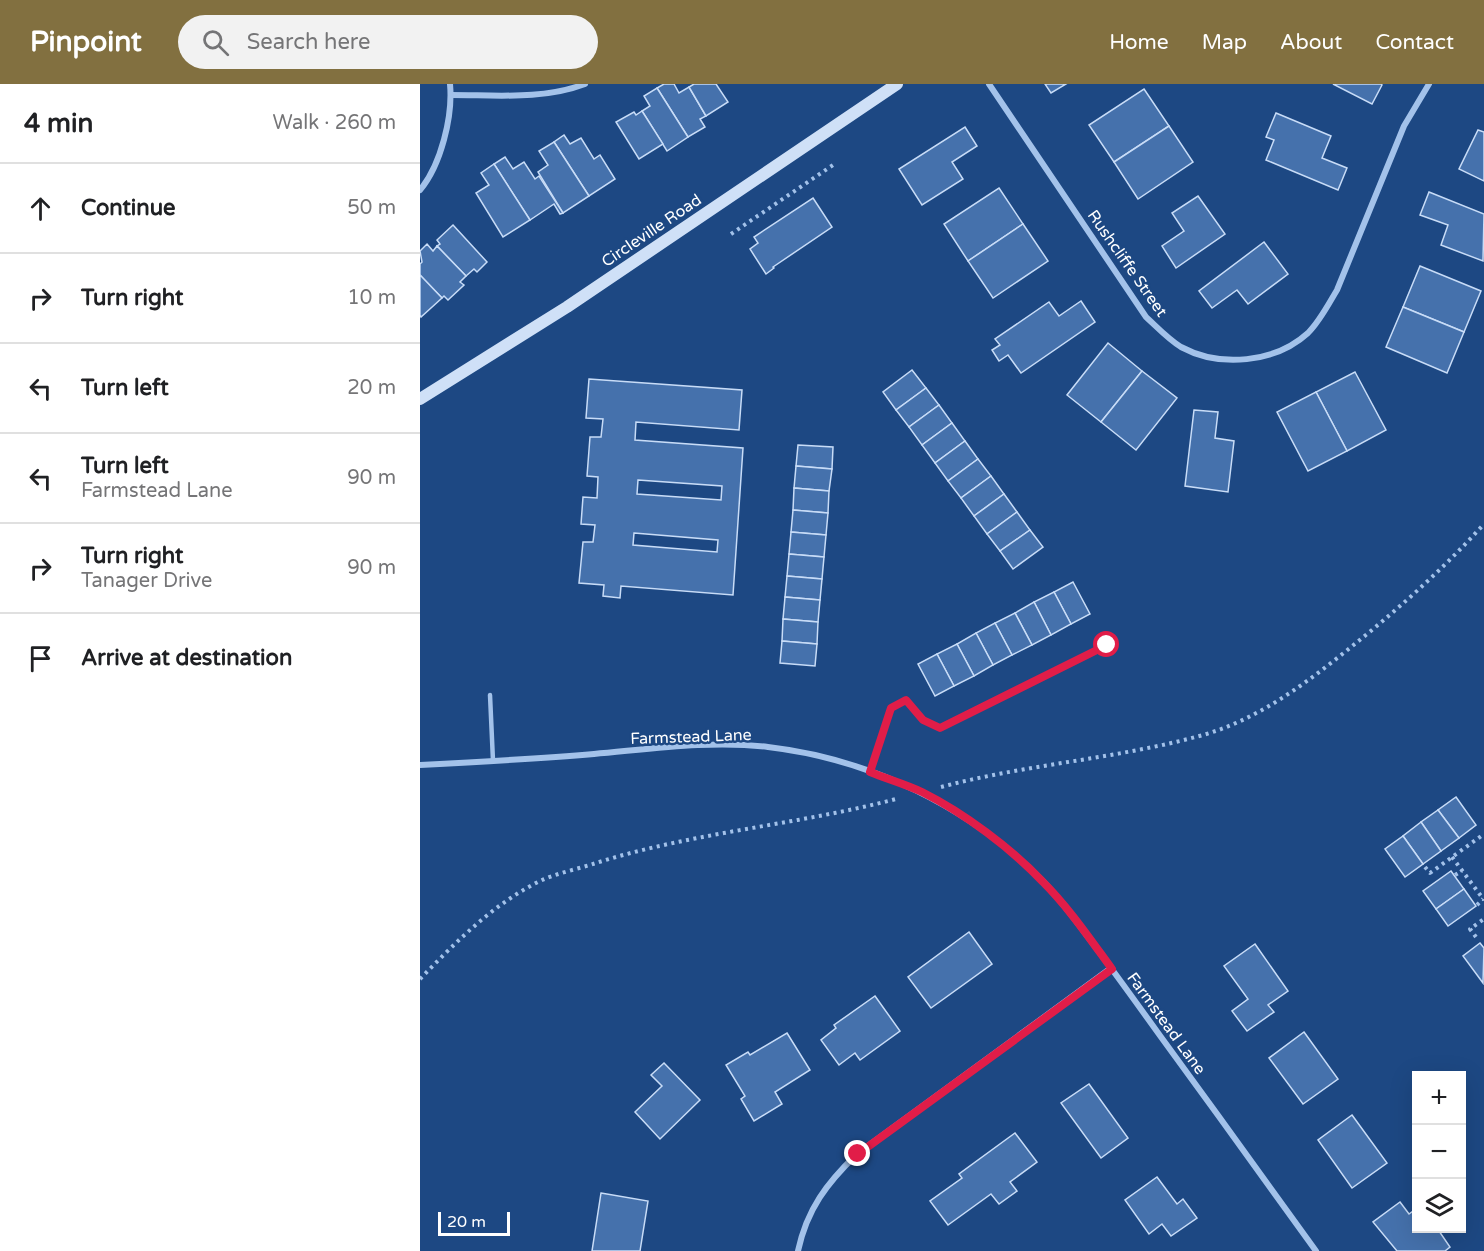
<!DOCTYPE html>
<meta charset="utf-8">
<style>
:root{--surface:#fff;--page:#f2f2f2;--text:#202124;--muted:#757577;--line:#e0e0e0;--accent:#827040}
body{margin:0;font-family:"Varela Round",sans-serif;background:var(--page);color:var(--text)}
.controls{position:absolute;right:18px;bottom:18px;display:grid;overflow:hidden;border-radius:0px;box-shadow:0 6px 24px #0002}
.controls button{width:54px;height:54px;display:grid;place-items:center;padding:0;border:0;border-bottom:2px solid var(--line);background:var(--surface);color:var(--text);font:30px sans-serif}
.scale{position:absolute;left:18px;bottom:15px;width:72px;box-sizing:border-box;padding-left:6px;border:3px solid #fff;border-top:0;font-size:16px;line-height:21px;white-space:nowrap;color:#fff;-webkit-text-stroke:4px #1d4883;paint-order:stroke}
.stop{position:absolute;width:18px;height:18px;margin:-14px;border:4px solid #e11d48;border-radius:50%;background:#fff}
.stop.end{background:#e11d48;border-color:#fff;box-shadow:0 2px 6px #0008}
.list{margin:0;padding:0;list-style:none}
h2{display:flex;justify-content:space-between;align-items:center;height:78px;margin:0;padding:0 24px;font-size:26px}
h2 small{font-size:20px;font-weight:400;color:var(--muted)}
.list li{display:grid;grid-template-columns:39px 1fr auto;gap:18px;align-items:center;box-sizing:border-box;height:90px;padding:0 24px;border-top:2px solid var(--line)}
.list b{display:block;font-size:22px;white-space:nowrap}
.list p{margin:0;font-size:20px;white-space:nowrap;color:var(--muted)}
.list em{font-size:20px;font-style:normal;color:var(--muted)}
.icon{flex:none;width:33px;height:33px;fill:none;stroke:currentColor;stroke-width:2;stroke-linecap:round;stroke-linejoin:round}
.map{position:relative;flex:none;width:1064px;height:1167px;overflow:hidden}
header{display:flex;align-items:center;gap:36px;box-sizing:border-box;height:84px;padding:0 30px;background:var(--accent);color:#fff}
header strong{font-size:28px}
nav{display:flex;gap:33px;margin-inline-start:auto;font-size:21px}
.search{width:420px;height:54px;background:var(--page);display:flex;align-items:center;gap:15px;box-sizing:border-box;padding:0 21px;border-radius:33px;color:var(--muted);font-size:22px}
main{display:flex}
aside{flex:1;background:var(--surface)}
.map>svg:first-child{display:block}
</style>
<header>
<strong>Pinpoint</strong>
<div class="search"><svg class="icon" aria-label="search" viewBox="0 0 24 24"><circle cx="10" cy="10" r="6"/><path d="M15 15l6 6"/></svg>Search here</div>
<nav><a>Home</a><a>Map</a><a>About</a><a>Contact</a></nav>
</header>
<main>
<aside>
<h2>4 min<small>Walk · 260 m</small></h2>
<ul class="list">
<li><svg class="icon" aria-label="ahead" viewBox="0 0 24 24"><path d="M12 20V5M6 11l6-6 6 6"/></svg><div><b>Continue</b></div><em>50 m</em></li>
<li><svg class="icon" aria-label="right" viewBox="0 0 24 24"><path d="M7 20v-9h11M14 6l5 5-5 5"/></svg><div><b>Turn right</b></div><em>10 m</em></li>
<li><svg class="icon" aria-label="left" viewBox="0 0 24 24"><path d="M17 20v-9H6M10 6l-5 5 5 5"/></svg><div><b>Turn left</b></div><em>20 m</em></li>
<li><svg class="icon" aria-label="left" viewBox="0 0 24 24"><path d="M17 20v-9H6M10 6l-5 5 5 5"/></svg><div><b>Turn left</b><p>Farmstead Lane</p></div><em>90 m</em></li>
<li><svg class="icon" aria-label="right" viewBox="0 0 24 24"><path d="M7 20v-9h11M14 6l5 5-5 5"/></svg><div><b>Turn right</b><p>Tanager Drive</p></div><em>90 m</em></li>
<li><svg class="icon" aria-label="arrive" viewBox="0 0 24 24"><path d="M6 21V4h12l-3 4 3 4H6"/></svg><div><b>Arrive at destination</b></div></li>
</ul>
</aside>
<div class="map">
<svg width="1064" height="1167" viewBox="0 0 1064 1167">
<rect width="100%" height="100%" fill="#1d4883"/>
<g fill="#4571ac" stroke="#c8dcf7" stroke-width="1.5" fill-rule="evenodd">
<polygon points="244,0 254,0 259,9 269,3 286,32 280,35 285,43 268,53 237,4"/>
<polygon points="274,0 296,0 308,18 286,32 269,3"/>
<polygon points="625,0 646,0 631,9"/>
<polygon points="913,0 961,0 962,1 952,20"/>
<polygon points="237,4 268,53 247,67 222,27 230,22 224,12"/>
<polygon points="724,5 749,42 694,78 669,41"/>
<polygon points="222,27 243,60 219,75 196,38 214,28 216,31"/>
<polygon points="856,29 911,52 902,74 927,84 918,106 846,76 854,56 846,53"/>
<polygon points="749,42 773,78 718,115 694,78"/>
<polygon points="545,43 557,62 532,78 543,95 502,121 479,85"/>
<polygon points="1058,46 1064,48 1064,97 1039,85"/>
<polygon points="144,51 150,60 161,54 174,75 180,71 195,95 169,112 134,58"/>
<polygon points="134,58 169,112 143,129 118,88 128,81 119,67"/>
<polygon points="85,73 93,85 104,78 115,95 119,92 143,129 140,130 134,120 110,136 74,80"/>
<polygon points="74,80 110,136 83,153 56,109 69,101 61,89"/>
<polygon points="579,104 603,140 548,177 524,140"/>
<polygon points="1009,108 1064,130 1063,177 1021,161 1028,141 1000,131"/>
<polygon points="778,112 805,150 756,184 742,162 764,147 752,129"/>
<polygon points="393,114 412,143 353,183 354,184 346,190 330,165 338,159 334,153"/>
<polygon points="603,140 628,177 573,214 548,177"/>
<polygon points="33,141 67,178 57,188 54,185 46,192 17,162 20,160 17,156"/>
<polygon points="844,158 868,190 828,220 817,206 792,224 779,207"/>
<polygon points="7,160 13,167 17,162 46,192 40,198 44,201 28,216 24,212 22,214 0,191 0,180 2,178 0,167"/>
<polygon points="1000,182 1061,207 1044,248 983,223"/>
<polygon points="0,191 22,214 1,233 0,231"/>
<polygon points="661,217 675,238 601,289 588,271 579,277 572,266 580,261 575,255 629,218 639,232"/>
<polygon points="983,223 1044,248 1027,289 966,263"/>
<polygon points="688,259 722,287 681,338 647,311"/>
<polygon points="492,286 506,304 476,326 463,308"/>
<polygon points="722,287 757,314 716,366 681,338"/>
<polygon points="935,288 966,346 927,367 896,308"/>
<path d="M169 295 322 306 319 346 216 338 215 356 323 364 313 511 201 502 200 514 183 512 184 501 159 499 163 458H173L175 441 161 440 163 413 177 414 178 393 167 392 170 353H181L183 335 166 334ZM218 396 302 402 301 416 217 410ZM214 449 298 456 297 468 213 461Z"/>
<polygon points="506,304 519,321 489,343 476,326"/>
<polygon points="896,308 927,367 888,387 857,328"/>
<polygon points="519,321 532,339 502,361 489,343"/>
<polygon points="774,326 798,328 795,354 814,357 808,408 765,402"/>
<polygon points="532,339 545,357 515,379 502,361"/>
<polygon points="545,357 558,375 528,397 515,379"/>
<polygon points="378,361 413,363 412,385 376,382"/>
<polygon points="558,375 571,392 541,414 528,397"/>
<polygon points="376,382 412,385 409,407 374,404"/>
<polygon points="571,392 584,410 554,432 541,414"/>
<polygon points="374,404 409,407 408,429 373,426"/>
<polygon points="584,410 597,428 567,450 554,432"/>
<polygon points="373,426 408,429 406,451 371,448"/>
<polygon points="597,428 610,446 580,467 567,450"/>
<polygon points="610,446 623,463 593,485 580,467"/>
<polygon points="371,448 406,451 404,473 369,470"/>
<polygon points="369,470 404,473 402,495 367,492"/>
<polygon points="367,492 402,495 400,516 365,513"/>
<polygon points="653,498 670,530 651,540 634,508"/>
<polygon points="634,508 651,540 631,551 614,518"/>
<polygon points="365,513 400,516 398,538 363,535"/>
<polygon points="614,518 631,551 612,561 595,529"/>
<polygon points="595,529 612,561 592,571 575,539"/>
<polygon points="363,535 398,538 397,560 362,557"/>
<polygon points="575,539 592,571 573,581 556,549"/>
<polygon points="556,549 573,581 554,592 537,560"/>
<polygon points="362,557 397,560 395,582 360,579"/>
<polygon points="537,560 554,592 534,602 517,570"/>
<polygon points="517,570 534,602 515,612 498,580"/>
<polygon points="1036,713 1056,741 1039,754 1018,726"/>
<polygon points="1018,726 1039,754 1021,767 1001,738"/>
<polygon points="1001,738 1021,767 1003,780 983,752"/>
<polygon points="983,752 1003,780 985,793 965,765"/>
<polygon points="1031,787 1044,805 1016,825 1003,807"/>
<polygon points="1044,805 1056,822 1028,842 1016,825"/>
<polygon points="549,848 572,880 511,924 488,893"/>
<polygon points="1060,859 1064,864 1063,899 1043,872"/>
<polygon points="835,860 868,907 848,921 854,928 827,947 812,927 828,915 804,882"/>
<polygon points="455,912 480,947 440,976 435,969 419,981 401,956 416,944 414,941"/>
<polygon points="884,948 918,995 883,1020 849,974"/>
<polygon points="367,949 390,986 355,1008 362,1020 334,1037 321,1015 325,1012 306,981 328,968 330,971"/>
<polygon points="244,979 280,1016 240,1055 215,1028 242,1002 231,991"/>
<polygon points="669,1000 708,1054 681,1074 641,1019"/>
<polygon points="932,1031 967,1079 932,1104 898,1056"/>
<polygon points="595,1049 617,1078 590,1098 597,1107 579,1120 571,1110 528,1141 510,1117 542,1094 539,1090"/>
<polygon points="737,1093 757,1120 763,1115 777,1134 751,1152 742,1140 729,1150 705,1116"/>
<polygon points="181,1109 228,1117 220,1167 172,1167"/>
<polygon points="980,1118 989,1130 996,1125 996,1144 1017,1144 1030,1163 1025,1167 977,1167 953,1138"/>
</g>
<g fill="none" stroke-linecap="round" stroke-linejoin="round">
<g stroke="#a3c2ea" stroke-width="4" stroke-dasharray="3 4.5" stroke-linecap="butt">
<polyline points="311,150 413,81"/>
<path d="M521 703C607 680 697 675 783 651 843 634 894 593 941 555 985 519 1026 482 1064 440"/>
<polyline points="1032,773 1064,816"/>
<polyline points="1005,783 1010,789 1064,750"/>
<polyline points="1035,791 1042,787"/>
<polyline points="1057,821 1063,815"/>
<polyline points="1056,853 1050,845 1064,835"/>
<path d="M0 895C36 858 73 820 120 797 137 789 158 785 176 779 274 748 377 741 476 715"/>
</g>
<g stroke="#a3c2ea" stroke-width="4.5">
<polyline points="70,611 73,677"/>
<polyline points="450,688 471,625 486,616 503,636 520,644 687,561"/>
</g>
<g stroke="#a3c2ea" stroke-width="6">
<path d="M569 0 726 233C737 243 748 255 761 263 800 284 855 279 888 249 900 237 908 221 917 206L984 42 1009 0"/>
<path d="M31 11C76 11 123 16 165 0"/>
<path d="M0 106C21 81 33 32 30 0"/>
<path d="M0 681C58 678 116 675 174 670 231 665 291 656 348 663 451 675 549 723 622 796 640 815 656 837 671 857 695 889 718 921 741 953 793 1024 845 1096 896 1167"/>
<path d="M378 1167C387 1125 407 1099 437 1070L691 884"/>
</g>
<polyline stroke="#cfe0f7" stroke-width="12" points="0,315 147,223 477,0"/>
</g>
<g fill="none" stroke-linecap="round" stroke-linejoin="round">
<path stroke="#e11d48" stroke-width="8" d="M438 1070 692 885C670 855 649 824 623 798 591 764 544 729 502 708 485 700 467 695 450 688L471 624 486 616 503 636 520 644 687 561"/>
</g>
<g text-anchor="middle" stroke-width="5" stroke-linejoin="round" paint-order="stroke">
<g font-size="16" fill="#fff" stroke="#1d4883">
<text transform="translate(231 146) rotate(-34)" y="6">Circleville Road</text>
<text transform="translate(708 179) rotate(55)" y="6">Rushcliffe Street</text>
<text transform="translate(271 652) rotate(-2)" y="6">Farmstead Lane</text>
<text transform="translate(747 939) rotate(54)" y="6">Farmstead Lane</text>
</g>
</g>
</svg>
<div class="controls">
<button>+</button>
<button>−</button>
<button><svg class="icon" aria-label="layers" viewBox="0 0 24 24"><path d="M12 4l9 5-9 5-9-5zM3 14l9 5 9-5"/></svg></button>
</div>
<div class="scale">20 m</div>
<div class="stop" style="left:687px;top:561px"></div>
<div class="stop end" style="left:438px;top:1070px"></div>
</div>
</main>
